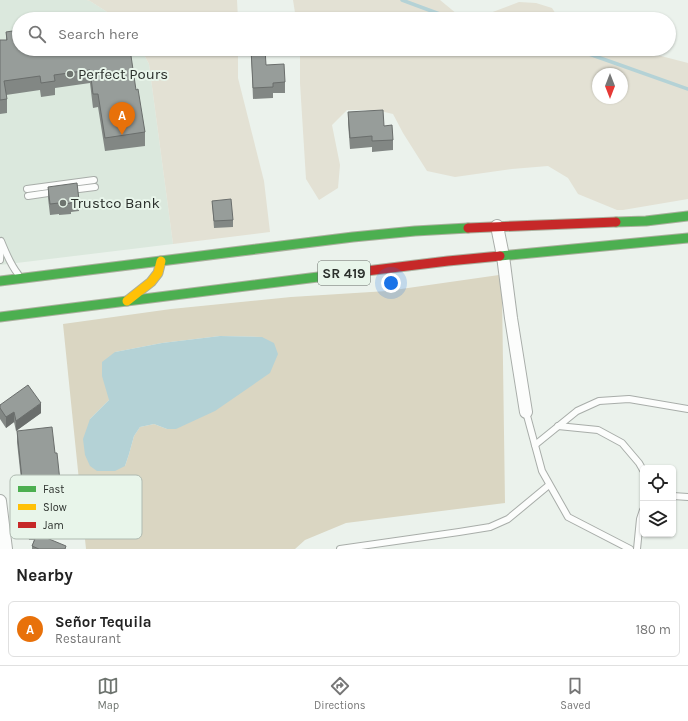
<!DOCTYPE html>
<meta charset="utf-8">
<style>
:root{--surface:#fff;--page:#f2f2f2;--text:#222;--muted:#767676;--line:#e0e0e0;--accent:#6e746f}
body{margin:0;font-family:Karla,sans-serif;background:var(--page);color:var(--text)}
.controls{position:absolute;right:12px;bottom:12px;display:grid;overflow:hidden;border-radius:6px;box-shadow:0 1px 3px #0004}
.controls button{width:36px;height:36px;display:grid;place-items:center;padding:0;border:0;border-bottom:1px solid var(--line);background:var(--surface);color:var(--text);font:20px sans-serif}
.compass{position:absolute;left:592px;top:68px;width:36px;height:36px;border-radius:50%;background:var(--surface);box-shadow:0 1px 3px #0004;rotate:180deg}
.you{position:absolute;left:391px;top:283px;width:14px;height:14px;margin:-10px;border:3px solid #fff;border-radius:50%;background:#1a73e8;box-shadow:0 0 0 6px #1a73e833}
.badge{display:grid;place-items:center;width:26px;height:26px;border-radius:50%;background:var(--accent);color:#fff;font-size:13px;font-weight:700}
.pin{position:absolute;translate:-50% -33px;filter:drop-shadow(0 1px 2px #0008)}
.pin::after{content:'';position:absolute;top:21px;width:14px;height:12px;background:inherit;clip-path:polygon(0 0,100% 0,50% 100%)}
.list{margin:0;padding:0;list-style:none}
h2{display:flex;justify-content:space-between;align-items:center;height:52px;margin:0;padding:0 16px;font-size:17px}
h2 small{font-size:13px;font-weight:400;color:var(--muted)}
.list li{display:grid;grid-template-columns:26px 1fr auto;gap:12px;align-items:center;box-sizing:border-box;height:56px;margin:0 8px 8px;padding:0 8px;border:1px solid var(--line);border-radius:6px}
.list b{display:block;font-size:15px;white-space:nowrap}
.list p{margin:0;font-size:13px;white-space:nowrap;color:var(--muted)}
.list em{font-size:13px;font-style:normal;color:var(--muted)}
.icon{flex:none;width:22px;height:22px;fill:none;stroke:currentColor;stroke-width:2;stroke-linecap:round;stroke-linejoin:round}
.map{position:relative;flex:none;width:688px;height:549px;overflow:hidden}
.search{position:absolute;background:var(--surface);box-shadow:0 1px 3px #0004;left:12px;right:12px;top:12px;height:44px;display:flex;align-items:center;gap:10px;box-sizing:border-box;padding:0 14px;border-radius:22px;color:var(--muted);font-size:15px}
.sheet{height:116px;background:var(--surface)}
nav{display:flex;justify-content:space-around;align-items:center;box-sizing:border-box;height:56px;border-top:1px solid var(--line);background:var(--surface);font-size:11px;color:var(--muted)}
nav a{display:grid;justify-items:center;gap:2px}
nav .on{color:var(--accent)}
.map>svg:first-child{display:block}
</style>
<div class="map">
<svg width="688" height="549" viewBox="0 0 688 549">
<rect width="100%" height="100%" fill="#ebf2ec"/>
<polygon fill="#dbe8dd" points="0,0 87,0 90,1 118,19 19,19 19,49 141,49 149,64 173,244 0,265"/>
<g fill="#e3e1d4" fill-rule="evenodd">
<polygon points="87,0 237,0 238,19 118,19 90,1"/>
<polygon points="293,0 440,0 463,19 296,19"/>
<polygon points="519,2 536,3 552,8 559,19 474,19"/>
<polygon points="141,49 238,49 238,78 264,181 270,232 173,244 149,64"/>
<path d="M300 49H630L634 52 661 56 688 63V199L623 210H617L578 194 568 178 548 166 512 169 455 177 427 171 403 133 393 114 376 110H347L332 125 340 165 338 188 319 200 306 179 300 83ZM598 74H622V98H598Z"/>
</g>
<path fill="#dad6c2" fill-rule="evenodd" d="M499 275 502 293 505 503 346 523 305 540 295 549H86L63 324 171 309 291 297 387 291ZM220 336 262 337 167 429 154 424 140 427 134 436 129 454 125 466 90 419 109 400 115 352 162 343Z"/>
<polygon fill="#b4d2d6" points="220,336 262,337 274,343 278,354 270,373 215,411 176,429 167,429 154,424 140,427 134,436 129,454 125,466 115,471 97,471 90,466 85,455 83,439 90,419 109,400 102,376 102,362 115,352 162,343"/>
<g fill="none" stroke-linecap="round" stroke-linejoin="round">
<g stroke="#b4d2d6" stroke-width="3.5">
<polyline points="402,0 445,16 477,19"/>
<polyline points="575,49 688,89"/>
</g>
<g stroke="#a8ada9" stroke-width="8">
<g id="lane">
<polyline points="27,189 94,180"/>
<polyline points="71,190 95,187"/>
<polyline points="28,196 55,192"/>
<path d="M1 241C6 253 10 264 18 274"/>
<polyline points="0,260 1,244"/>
<polyline points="526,412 542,471 568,517 630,549"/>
<polyline points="558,426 598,430 622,443 639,463 643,470"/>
<polyline points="535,445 577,411 599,401 629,399 688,409"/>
<polyline points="673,496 688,497"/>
<polyline points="340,549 459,532 490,527 508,519 549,485"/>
<polyline points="637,549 640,519 643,510"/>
</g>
</g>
<g stroke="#a8ada9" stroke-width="14">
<g id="street">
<polyline points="497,226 503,256 511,318 526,412"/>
<polyline points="0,501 6,549"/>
</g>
</g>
<g stroke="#aaaf9d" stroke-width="11">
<g id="fast">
<polyline points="616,222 646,221 688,216"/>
<polyline points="500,256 688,238"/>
<polyline points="0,281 353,237 415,231 468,228"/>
<polyline points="0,317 350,273"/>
</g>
</g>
<g stroke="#aaaf9d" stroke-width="11">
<polyline id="slow" points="127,301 151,282 158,273 161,261"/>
</g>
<g stroke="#aaaf9d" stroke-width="11">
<g id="jam">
<polyline points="468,228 616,222"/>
<polyline points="350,273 448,261 500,256"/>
</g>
</g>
<use href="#lane" stroke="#fcfdfc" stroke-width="6"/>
<use href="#street" stroke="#fcfdfc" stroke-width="12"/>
<use href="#fast" stroke="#4caf50" stroke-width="9"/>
<use href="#slow" stroke="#ffc107" stroke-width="9"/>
<use href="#jam" stroke="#c62828" stroke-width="9"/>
</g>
<g fill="#828784">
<polygon points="6,32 93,50 136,90 145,132 145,146 105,151 98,107 93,108 90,83 55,88 55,95 41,97 40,90 6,95 7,99 7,113 0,114 0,40 6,40"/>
<polygon points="251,49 266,65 285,82 285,93 273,93 273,98 253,99"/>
<polygon points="348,112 384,126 393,140 393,150 372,152 372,147 350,149 348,123"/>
<polygon points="48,187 79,200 79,211 71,212 71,214 59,215 59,214 50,215 48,198"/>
<polygon points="212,201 233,220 233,227 214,228"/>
<polygon points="0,405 41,413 16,431 14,422 6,428 0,419"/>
<polygon points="17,431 55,453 62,500 62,511 56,512 56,518 65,527 65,538 49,539 66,549 32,549 32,546 34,540 29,540 23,489 22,489 17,442"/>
</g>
<g fill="#6a6e6c">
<polygon points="41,403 41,413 16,431 16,421"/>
<polygon points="14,412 14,422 6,428 6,417"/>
</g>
<g fill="#979d9a" stroke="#6a6e6c">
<polygon points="19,30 19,49 93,49 93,50 103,49 130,49 136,90 138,89 145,132 105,138 98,94 93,94 90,70 54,75 55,81 41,83 40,76 4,81 7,99 0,100 0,40 7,40 6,32"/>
<polygon points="251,49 265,49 266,65 284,64 285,82 273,83 273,87 253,88"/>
<polygon points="383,110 384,126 392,125 393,140 372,141 372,136 350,138 348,112"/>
<polygon points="77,183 79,200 71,201 71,203 59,205 59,203 50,204 48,187"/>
<polygon points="231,199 233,220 214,221 212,201"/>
<polygon points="28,385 41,403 16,421 14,412 6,417 0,408 0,405"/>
<polygon points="52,427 55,453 57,453 62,500 55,501 56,518 64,518 65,527 29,529 23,479 22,479 17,431"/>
<polygon points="37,534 66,546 65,549 39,549 32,546"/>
</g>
<g fill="#6e746f" stroke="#e8f5ea" stroke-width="1.5">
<circle cx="70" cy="74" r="4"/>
<circle cx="63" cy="203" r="4"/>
</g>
<g text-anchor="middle" stroke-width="4" stroke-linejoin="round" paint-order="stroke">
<rect fill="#e8f5ea" stroke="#646b65" stroke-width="1" x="318" y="261" width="52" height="24" rx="3"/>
<g font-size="14" font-weight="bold" fill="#2b302c">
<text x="344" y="278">SR 419</text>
</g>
<g font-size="15" fill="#2b302c" stroke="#e8f5ea" text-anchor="start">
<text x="78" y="79">Perfect Pours</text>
<text x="71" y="208">Trustco Bank</text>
</g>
</g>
<rect x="10" y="475" width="132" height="64" rx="6" fill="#e8f5ea" stroke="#afbab1" stroke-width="1"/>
<rect x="18" y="486" width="18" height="6" fill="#4caf50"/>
<rect x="18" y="504" width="18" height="6" fill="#ffc107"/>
<rect x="18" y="522" width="18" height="6" fill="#c62828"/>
<g font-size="11" fill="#2b302c">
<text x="43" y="493">Fast</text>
<text x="43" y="511">Slow</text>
<text x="43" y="529">Jam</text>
</g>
</svg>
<div class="controls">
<button><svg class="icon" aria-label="locate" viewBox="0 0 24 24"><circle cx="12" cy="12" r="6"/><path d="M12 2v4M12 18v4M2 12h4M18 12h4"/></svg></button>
<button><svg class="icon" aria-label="layers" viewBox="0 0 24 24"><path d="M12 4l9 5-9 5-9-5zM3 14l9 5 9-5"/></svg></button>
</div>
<svg class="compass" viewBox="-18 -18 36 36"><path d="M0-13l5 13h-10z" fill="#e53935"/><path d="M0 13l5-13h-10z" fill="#767676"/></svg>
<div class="you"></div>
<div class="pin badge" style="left:122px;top:135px;background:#e8710a">A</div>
<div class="search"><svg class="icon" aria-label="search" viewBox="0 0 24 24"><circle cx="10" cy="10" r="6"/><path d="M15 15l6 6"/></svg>Search here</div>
</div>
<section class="sheet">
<h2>Nearby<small></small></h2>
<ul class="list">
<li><span class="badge" style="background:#e8710a">A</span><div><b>Señor Tequila</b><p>Restaurant</p></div><em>180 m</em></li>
</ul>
</section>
<nav>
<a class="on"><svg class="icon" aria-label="map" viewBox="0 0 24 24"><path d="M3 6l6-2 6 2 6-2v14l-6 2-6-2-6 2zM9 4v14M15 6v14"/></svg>Map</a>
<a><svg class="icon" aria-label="directions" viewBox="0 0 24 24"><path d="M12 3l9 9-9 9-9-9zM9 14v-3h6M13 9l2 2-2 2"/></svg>Directions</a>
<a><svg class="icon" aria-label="saved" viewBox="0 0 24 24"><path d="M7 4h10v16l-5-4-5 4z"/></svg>Saved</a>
</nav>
